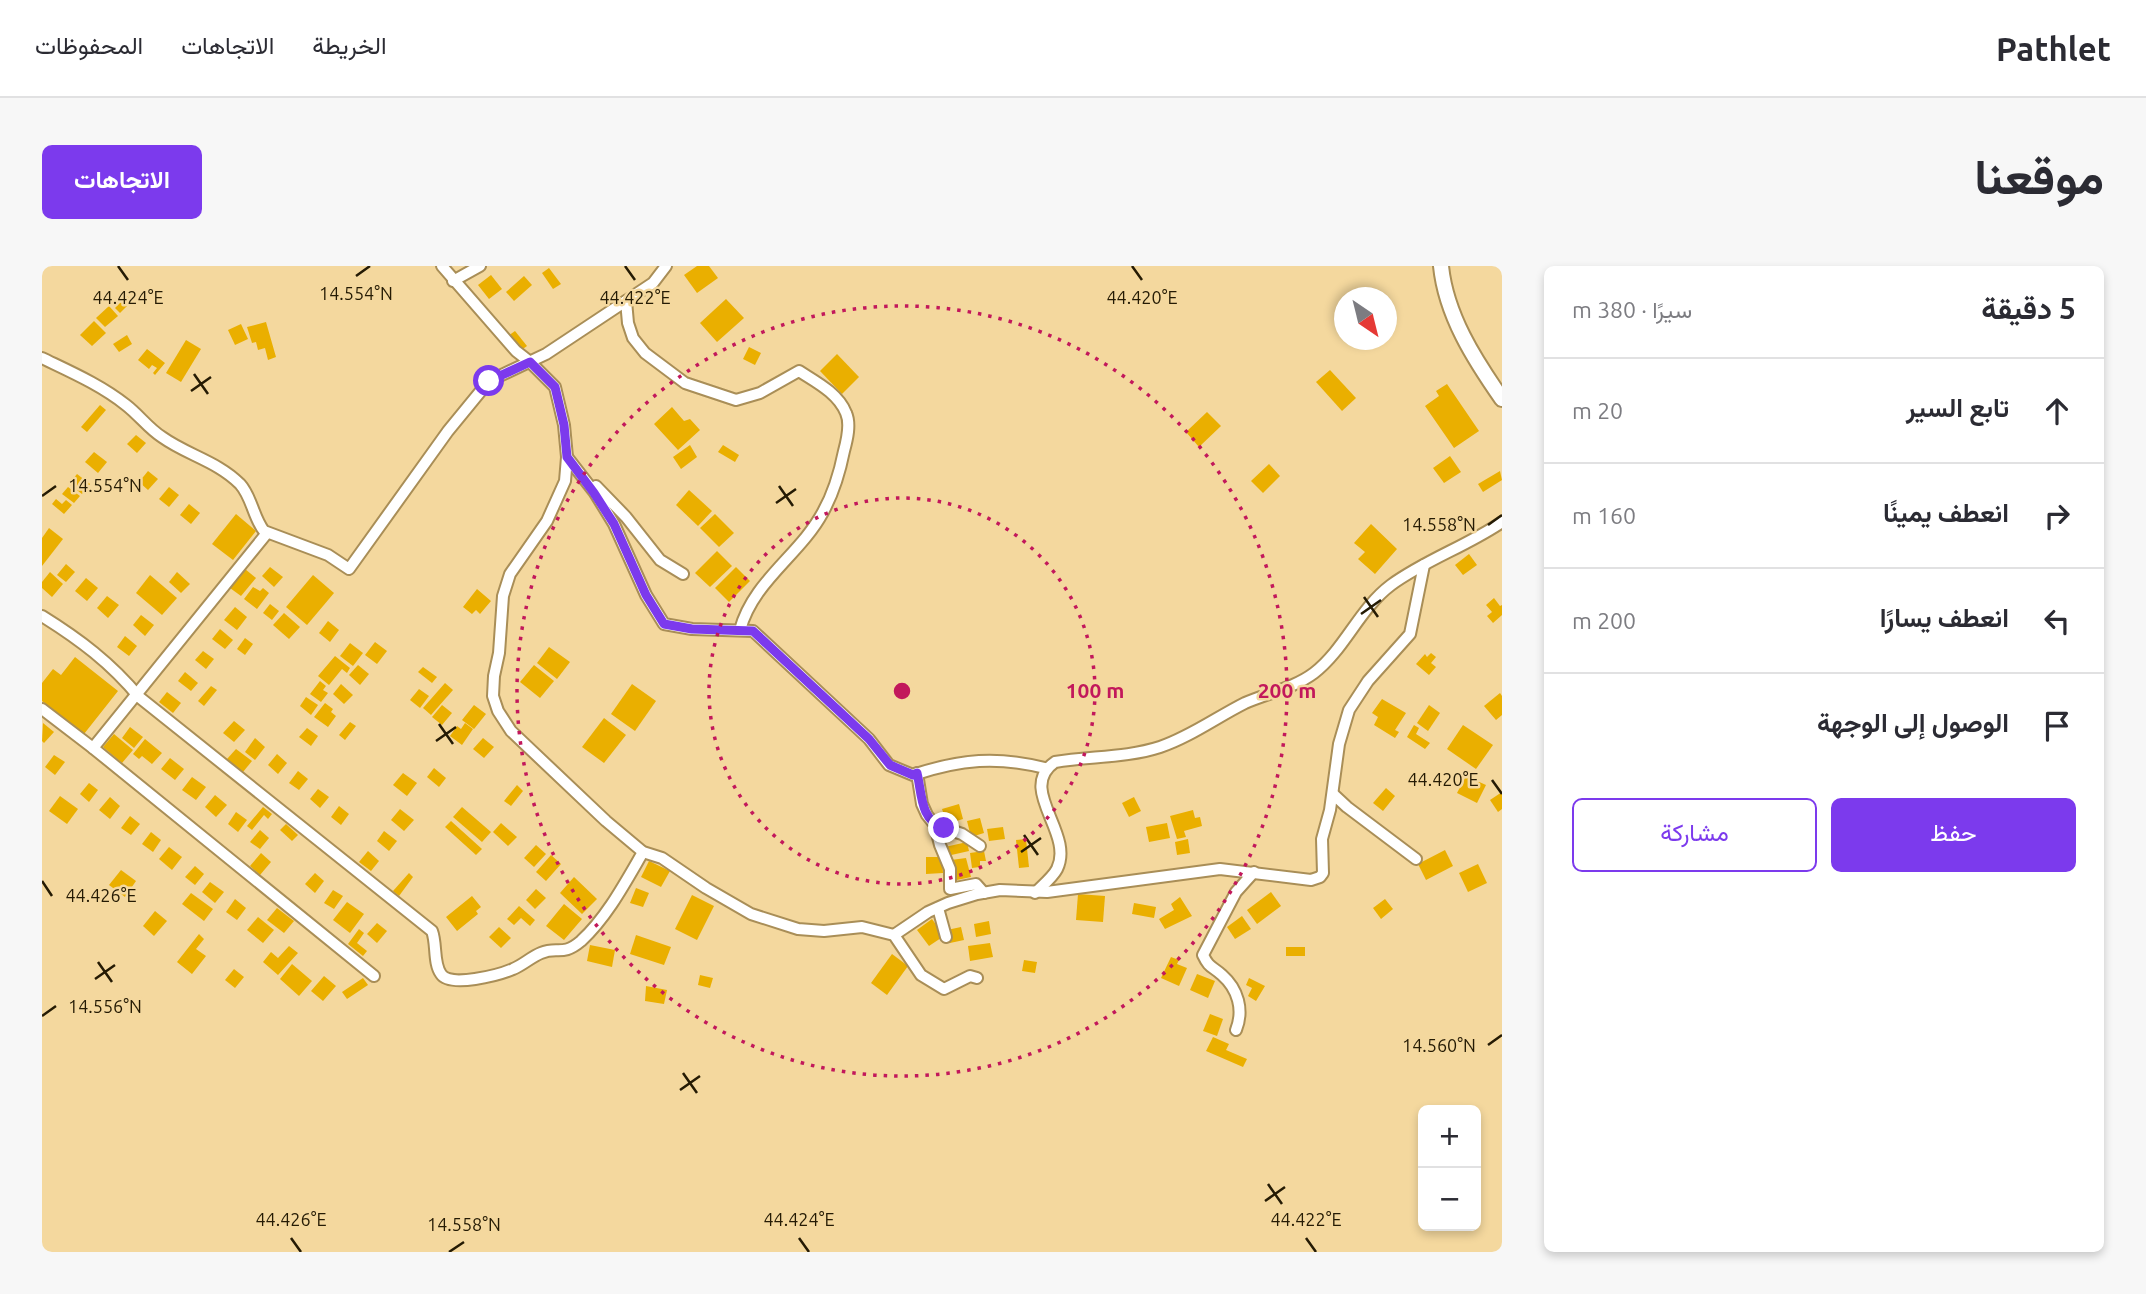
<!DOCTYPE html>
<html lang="ar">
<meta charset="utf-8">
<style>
:root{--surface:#fff;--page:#f7f7f7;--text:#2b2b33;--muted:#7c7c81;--line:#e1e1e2;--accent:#7c3aed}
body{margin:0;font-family:Ubuntu,Vazirmatn,sans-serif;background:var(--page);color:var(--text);direction:rtl}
.controls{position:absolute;right:21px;bottom:21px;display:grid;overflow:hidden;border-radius:10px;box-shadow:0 4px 10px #0003}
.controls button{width:63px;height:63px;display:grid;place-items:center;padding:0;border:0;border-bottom:2px solid var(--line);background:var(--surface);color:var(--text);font:35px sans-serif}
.compass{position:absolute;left:1292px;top:21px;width:63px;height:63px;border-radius:50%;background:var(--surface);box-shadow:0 4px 10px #0003;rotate:145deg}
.stop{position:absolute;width:21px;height:21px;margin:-16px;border:5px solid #7c3aed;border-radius:50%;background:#fff}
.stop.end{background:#7c3aed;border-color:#fff;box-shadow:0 2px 7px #0008}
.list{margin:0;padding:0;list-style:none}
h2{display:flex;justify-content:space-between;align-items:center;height:91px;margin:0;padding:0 28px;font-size:30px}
h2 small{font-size:23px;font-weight:400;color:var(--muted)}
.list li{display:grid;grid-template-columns:46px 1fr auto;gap:21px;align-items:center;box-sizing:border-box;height:105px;padding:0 28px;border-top:2px solid var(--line)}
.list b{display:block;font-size:26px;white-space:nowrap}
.list em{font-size:23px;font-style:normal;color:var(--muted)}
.actions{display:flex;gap:14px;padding:21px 28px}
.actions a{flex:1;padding:16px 0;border:2px solid var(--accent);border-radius:10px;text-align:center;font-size:24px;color:var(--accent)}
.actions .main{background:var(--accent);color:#fff}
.icon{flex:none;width:38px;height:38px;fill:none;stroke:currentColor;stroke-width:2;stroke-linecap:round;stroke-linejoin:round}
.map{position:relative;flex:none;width:1460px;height:986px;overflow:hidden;direction:ltr;border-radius:10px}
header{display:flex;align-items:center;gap:42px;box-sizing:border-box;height:98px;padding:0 35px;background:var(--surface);border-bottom:2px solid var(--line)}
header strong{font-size:33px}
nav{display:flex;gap:38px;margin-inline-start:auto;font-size:24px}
.intro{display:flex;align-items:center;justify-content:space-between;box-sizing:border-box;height:168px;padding:0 42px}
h1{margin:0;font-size:49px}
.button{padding:18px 32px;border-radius:10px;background:var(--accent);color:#fff;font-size:24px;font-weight:700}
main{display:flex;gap:42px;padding:0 42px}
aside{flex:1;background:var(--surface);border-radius:10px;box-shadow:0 4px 10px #0003}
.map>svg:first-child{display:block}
</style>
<header>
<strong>Pathlet</strong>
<nav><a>الخريطة</a><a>الاتجاهات</a><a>المحفوظات</a></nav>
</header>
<div class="intro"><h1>موقعنا</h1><a class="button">الاتجاهات</a></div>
<main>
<aside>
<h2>5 دقيقة<small>سيرًا · 380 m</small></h2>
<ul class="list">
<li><svg class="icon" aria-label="ahead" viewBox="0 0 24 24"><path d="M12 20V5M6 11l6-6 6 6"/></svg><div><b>تابع السير</b></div><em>20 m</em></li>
<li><svg class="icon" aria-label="right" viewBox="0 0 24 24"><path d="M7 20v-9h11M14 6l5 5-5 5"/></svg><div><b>انعطف يمينًا</b></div><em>160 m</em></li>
<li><svg class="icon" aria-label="left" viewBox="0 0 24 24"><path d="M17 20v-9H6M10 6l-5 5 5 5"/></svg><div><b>انعطف يسارًا</b></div><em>200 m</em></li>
<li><svg class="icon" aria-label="arrive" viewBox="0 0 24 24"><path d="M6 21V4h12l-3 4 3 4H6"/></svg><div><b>الوصول إلى الوجهة</b></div></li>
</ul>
<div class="actions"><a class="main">حفظ</a><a>مشاركة</a></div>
</aside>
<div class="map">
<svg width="1460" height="986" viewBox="0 0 1460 986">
<rect width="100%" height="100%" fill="#f4d89e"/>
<g fill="#eaaf00">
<polygon points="655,0 667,0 676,12 655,27 642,9"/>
<polygon points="507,2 519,18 511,23 500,7"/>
<polygon points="449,9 460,23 447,33 436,19"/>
<polygon points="482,10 490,19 472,35 464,26"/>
<polygon points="85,30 90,35 78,47 73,42"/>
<polygon points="684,33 702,52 675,76 658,57"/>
<polygon points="67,40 76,50 63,61 54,52"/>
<polygon points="52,55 64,67 50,80 38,69"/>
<polygon points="224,56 234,91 226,94 223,82 216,84 214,76 210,77 205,61"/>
<polygon points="199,58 206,73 193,79 186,64"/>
<polygon points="473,65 485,80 478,85 466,70"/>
<polygon points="85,69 90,78 77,86 71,78"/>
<polygon points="144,74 159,83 139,116 124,107"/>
<polygon points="707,81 719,87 713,99 701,93"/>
<polygon points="105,83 123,97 113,109 111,107 115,102 110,99 107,103 96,94"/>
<polygon points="795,88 817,111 800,128 778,105"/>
<polygon points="1288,104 1314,132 1300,145 1274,116"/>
<polygon points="1405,118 1437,165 1412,182 1383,140 1397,130 1394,125"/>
<polygon points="58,139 64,144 45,166 39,161"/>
<polygon points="630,141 642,155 648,153 658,164 636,184 612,158"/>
<polygon points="1165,146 1179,160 1157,181 1144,166"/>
<polygon points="94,169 104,177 95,187 85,178"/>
<polygon points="648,179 655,191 639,203 631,191"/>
<polygon points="681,179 697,189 693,196 676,186"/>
<polygon points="52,186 65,196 56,207 43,196"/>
<polygon points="1408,190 1419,206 1402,217 1391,202"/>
<polygon points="1227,198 1238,210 1221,227 1209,215"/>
<polygon points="106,205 116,213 106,224 97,216"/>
<polygon points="1458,205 1460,214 1441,226 1436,218"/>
<polygon points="35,208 48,218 40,228 27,218"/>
<polygon points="26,221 38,230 32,237 20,228"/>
<polygon points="127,221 137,229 127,241 117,233"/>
<polygon points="647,224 670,245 656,260 634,239"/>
<polygon points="14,233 20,238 24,234 30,239 22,248 10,238"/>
<polygon points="147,238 158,247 149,258 138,249"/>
<polygon points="194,248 214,265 191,294 170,278"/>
<polygon points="673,248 692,267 677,281 658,262"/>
<polygon points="1329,258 1355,283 1333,308 1316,293 1323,286 1312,277"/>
<polygon points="7,262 21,273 0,300 0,272"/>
<polygon points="675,285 690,300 668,321 653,307"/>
<polygon points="1427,288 1435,299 1421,309 1413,299"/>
<polygon points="24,298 33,306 24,316 15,309"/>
<polygon points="228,301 241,311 232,321 220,310"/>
<polygon points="694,301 708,315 687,336 673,322"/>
<polygon points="203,303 214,312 199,330 188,322"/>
<polygon points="8,306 21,318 10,331 0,322 0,316"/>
<polygon points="135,306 148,318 139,327 127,316"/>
<polygon points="108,309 135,332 120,349 94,327"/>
<polygon points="271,309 292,327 265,359 244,341"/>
<polygon points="44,312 56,322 45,335 33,325"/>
<polygon points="211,321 218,325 221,322 227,327 215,343 202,333"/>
<polygon points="435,323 449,335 438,348 434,344 430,348 421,341"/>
<polygon points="65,330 77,339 66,352 55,342"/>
<polygon points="1452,332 1458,340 1460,339 1460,349 1451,357 1445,350 1450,346 1444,339"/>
<polygon points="228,338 237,345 230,354 221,347"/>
<polygon points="193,341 205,351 195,364 182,354"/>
<polygon points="242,347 258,361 247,373 231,359"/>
<polygon points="99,349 112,359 103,370 91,359"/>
<polygon points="286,355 297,364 288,376 277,367"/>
<polygon points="178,363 191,374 183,383 170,373"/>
<polygon points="83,370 95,380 87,390 75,381"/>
<polygon points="203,372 211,378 203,389 195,383"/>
<polygon points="333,376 345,385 335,398 323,389"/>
<polygon points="308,377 321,387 311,400 298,390"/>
<polygon points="507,381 528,396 515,413 495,397"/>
<polygon points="161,385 172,393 164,403 153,394"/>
<polygon points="1389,387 1394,391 1389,397 1394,401 1387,409 1374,398 1383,388 1385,391"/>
<polygon points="293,390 308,402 305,407 300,403 287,419 276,410"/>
<polygon points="33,391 76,425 42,468 0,435 0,417 11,403 19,409"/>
<polygon points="316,399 327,408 318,419 307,409"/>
<polygon points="492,399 512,415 498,432 478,416"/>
<polygon points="381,401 395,411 390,417 376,406"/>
<polygon points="143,406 156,417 149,425 136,415"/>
<polygon points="278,415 284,420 281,424 286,427 279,436 268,428"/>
<polygon points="403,417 411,424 389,449 381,442"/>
<polygon points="299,418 311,429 302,438 291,428"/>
<polygon points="590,418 614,435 593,465 569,448"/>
<polygon points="169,420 175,424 162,440 156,435"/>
<polygon points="377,423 387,430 378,442 368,434"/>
<polygon points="125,426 139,437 131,447 117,436"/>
<polygon points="1458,427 1460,430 1460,449 1454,454 1442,440"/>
<polygon points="264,431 276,439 269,449 258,440"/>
<polygon points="1340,433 1364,447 1353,464 1357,466 1353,472 1332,459 1336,451 1330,447"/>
<polygon points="283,437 291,443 289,446 294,450 286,461 272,451"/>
<polygon points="400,439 410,447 400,459 390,451"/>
<polygon points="432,439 444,448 432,463 420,454"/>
<polygon points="1387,439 1398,447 1386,465 1375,457"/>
<polygon points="562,452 584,469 562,497 540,481"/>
<polygon points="192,455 203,464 192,476 181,467"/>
<polygon points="308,456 314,460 303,474 297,469"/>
<polygon points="1,457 12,466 2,477 0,475"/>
<polygon points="423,457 431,463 420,479 408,470 415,460 419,463"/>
<polygon points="1372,459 1377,462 1374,468 1388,477 1383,483 1365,471"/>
<polygon points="1421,459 1451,479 1434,503 1405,483"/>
<polygon points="88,461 101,471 92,482 80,472"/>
<polygon points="265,462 276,470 269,480 257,471"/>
<polygon points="72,468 91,484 80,497 61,481"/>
<polygon points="213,472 223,481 213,494 203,486"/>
<polygon points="441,472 452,481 442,492 431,483"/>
<polygon points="103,473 120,487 110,498 100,490 97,493 91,488"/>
<polygon points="194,483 210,495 201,506 185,493"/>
<polygon points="235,488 245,497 236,508 226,499"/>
<polygon points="12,489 23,496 13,509 3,501"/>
<polygon points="128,492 142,503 133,514 119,503"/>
<polygon points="392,502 404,512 397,521 385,511"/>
<polygon points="256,505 266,513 257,524 247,517"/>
<polygon points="361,507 375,517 365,530 351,519"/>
<polygon points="1424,510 1444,519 1435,537 1415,527"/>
<polygon points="150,511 164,521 154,534 140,524"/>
<polygon points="47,517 56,524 47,536 38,528"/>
<polygon points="475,519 481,525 469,540 462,535"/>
<polygon points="1344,522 1353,530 1341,545 1331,537"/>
<polygon points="276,523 287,531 278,542 268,533"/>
<polygon points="1460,526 1460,543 1456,546 1448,534"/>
<polygon points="173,529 185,539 174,551 163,541"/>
<polygon points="18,530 36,543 25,558 7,545"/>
<polygon points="68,531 78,540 68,553 57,544"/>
<polygon points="1092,531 1099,545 1087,551 1080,537"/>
<polygon points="917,538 921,553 905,558 900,543"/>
<polygon points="297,540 307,548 299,559 289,551"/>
<polygon points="221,541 230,548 226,553 222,549 210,564 205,560"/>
<polygon points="420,541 449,566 440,576 411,551"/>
<polygon points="358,543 372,554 362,565 349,554"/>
<polygon points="1151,544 1153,552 1158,551 1160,560 1142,565 1144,571 1135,573 1128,550"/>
<polygon points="194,546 205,554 196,566 186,558"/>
<polygon points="88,550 98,558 89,569 79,562"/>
<polygon points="938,552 942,567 929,571 925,555"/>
<polygon points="409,555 440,583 434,589 403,561"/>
<polygon points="459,557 475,571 466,580 451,566"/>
<polygon points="1125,557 1128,572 1107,576 1104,561"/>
<polygon points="244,558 256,569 250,575 238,564"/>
<polygon points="961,561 963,573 947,575 945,563"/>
<polygon points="218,564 227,572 218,583 208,576"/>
<polygon points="342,565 355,575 347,585 335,575"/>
<polygon points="109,566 119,574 111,586 100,578"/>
<polygon points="984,573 987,601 977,602 974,574"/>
<polygon points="1146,573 1148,587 1135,589 1133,576"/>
<polygon points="925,576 927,585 905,590 903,581"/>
<polygon points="494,579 504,588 492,601 482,592"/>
<polygon points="127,581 140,591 130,604 117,593"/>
<polygon points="1403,584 1411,600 1384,614 1376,598"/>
<polygon points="326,585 337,595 329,605 317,596"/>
<polygon points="942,585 944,595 938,595 938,601 930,602 928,587"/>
<polygon points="219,587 229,596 218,609 208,600"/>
<polygon points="509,589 519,598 504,615 494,606"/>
<polygon points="884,591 900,591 901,607 884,608"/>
<polygon points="924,592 929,611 915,614 909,594"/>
<polygon points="607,595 628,605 619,621 599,611"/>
<polygon points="1436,598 1445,617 1426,626 1417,607"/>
<polygon points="153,600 162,608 153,619 143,611"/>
<polygon points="79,604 94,615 83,631 67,619"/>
<polygon points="273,607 282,615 273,627 263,618"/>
<polygon points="367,607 371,611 357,630 351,625"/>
<polygon points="532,611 555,633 540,648 518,627"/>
<polygon points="168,616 182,626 173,637 160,626"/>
<polygon points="594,622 607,627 601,641 588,637"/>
<polygon points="494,623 504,632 493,643 484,634"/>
<polygon points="291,624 301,630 292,643 282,637"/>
<polygon points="1229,626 1239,640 1215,658 1205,644"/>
<polygon points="149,627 171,643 162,655 140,638"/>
<polygon points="1036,628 1063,630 1061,656 1034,654"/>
<polygon points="650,629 672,640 655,674 633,663"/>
<polygon points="430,630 439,641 434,645 436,648 415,665 404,651"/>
<polygon points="1138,631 1150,650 1123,663 1117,653 1132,644 1129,638"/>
<polygon points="193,633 204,642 195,654 184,646"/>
<polygon points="1343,633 1351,643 1339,653 1331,642"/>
<polygon points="305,636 322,648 308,667 291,654"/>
<polygon points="1092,637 1114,641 1112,652 1090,648"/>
<polygon points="522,638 540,653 522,674 504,660"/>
<polygon points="477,640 493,654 488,660 479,652 472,659 465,653"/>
<polygon points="235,642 252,655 242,667 225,654"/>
<polygon points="113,645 125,655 112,670 101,660"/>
<polygon points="1200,650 1209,663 1193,673 1185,661"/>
<polygon points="216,651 232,664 221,677 205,664"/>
<polygon points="890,653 902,670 887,680 875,664"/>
<polygon points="947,655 949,668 934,671 932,658"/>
<polygon points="335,657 345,665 335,677 325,668"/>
<polygon points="457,661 469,672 459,682 447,671"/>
<polygon points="919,661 922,674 908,677 905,664"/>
<polygon points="317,663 322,667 315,677 325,685 321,690 306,678"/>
<polygon points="157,668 162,673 154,683 164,690 150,708 135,696"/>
<polygon points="594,669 629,681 622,699 588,688"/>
<polygon points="948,677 951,691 928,695 926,680"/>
<polygon points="548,679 573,684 570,701 545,695"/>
<polygon points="247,680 256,687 236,709 221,696 229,686 236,692"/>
<rect x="1244" y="681" width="19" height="9"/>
<polygon points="850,688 866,700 845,729 829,717"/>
<polygon points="1129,691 1137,694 1135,698 1145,702 1137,720 1119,712"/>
<polygon points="982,694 995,696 993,707 980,705"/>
<polygon points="250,698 270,715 257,730 238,713"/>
<polygon points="192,703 202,711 193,722 183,714"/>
<polygon points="1155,708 1173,715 1166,732 1148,724"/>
<polygon points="658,709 671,712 668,722 656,719"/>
<polygon points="282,710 294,720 281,735 269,725"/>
<polygon points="321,712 326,719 305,733 300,726"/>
<polygon points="1207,712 1223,720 1214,735 1206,730 1210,722 1204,719"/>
<polygon points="604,720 625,724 622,738 603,735"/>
<polygon points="1168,748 1181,753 1175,770 1161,765"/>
<polygon points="1171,771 1187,778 1184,784 1205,793 1201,801 1164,785"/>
</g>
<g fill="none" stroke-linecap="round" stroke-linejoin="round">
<g stroke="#a98e57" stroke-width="14">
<g id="street">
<polyline points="400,0 474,85 488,96 513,121 522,159 525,191 523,215 505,255 468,308 461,330 457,387 452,410 451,430 456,445 469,465 564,555 601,586 620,592 664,622 709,648 756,663 782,665 820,661 852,669 879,709 902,723 928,710 935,712"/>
<polyline points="411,15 438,0"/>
<path d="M584 35 586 57 591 72 603 87 643 117 694 134 718 127 757 105C774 116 796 127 804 147 809 158 805 174 802 185 798 205 791 228 781 246 758 289 711 315 698 364"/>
<path d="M0 92C29 106 59 119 84 139 97 149 107 163 120 171 145 189 175 195 198 218 210 231 211 251 222 265L286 289 307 303 406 165 447 115 504 88 611 17 624 0"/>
<path d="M525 191 553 227 572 258 604 329 622 358 650 363 711 365 827 473 847 499 871 509C919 493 955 490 1003 502"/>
<polyline points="554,220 584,251 618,294 641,308"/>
<path d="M0 350C37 373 69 397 97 431L390 665C395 678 391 697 399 708 408 722 457 709 471 703 481 699 489 691 499 687 516 680 520 691 539 675 565 651 583 617 601 586"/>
<polyline points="0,443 51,482 332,710"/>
<polyline points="51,482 225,267"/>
<polyline points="875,507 880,538 885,549 893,559 920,568 938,580"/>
<polyline points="1291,528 1305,541 1374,593"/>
<polyline points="893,559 898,579 908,603 908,623 934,618 942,627"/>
<path d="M993 627C1000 620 1011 611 1015 603 1033 567 974 523 1013 496 1047 490 1084 492 1118 481 1148 471 1175 451 1203 437 1226 427 1252 422 1272 407 1303 383 1317 343 1349 319 1383 294 1425 280 1460 256"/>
<polyline points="896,642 904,671"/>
<polyline points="852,669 886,646 906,637 935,628 958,624 1005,626 1178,603 1269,614 1278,611 1281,607 1280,573 1288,544 1297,478 1307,444 1326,415 1368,368 1382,299"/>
<path d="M1194 764C1202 744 1196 723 1180 709 1170 700 1167 702 1161 689L1194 626 1212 606"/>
</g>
</g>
<g stroke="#a98e57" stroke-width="18">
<path id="secondary" d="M1399 0C1404 49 1432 93 1460 133"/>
</g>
<use href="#street" stroke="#fff" stroke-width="10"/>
<use href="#secondary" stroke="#fff" stroke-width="14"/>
</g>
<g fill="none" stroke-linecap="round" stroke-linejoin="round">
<path stroke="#7c3aed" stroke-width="9" d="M447 115 488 96 513 121 522 159 525 191 552 227 572 258 604 329 622 358 650 363 711 365 827 473 848 499 871 509 875 507C880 527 878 555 902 562"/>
</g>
<path fill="none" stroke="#251b04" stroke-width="2.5" d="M76 0 86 14M583 0 593 14M1090 0 1100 14M314 10 328 0M152 108 166 128M149 125 169 111M737 220 751 240M0 230 14 220M734 237 754 223M1446 259 1460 249M1322 331 1336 351M1319 348 1339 334M397 458 411 478M394 475 414 461M1450 514 1460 528M982 569 996 589M979 586 999 572M0 615 10 630M56 696 70 716M53 713 73 699M0 750 14 740M1446 779 1460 769M641 807 655 827M638 824 658 810M1226 918 1240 938M1223 935 1243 921M249 972 259 986M757 972 767 986M1264 972 1274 986M407 986 422 976"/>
<g fill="none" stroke="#c2185b" stroke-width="3.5" stroke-dasharray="3.5 7">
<circle cx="860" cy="425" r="193"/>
<circle cx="860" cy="425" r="385"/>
</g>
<g font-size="18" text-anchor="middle" fill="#251b04" stroke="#f4d89e" stroke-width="5" stroke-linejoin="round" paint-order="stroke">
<text x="314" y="34">14.554°N</text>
<text x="86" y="38">44.424°E</text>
<text x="593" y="38">44.422°E</text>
<text x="1100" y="38">44.420°E</text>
<text x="63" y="226">14.554°N</text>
<text x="1397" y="265">14.558°N</text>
<text x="1401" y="520">44.420°E</text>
<text x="59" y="636">44.426°E</text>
<text x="63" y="747">14.556°N</text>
<text x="1397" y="786">14.560°N</text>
<text x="249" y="960">44.426°E</text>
<text x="757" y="960">44.424°E</text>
<text x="1264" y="960">44.422°E</text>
<text x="422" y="965">14.558°N</text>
</g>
<circle cx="860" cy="425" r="10" fill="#c2185b" stroke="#f4d89e" stroke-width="3.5"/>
<g font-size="21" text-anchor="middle" font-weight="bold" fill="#c2185b" stroke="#f4d89e" stroke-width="5" stroke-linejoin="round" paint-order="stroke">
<text x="1053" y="432">100 m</text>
<text x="1245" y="432">200 m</text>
</g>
</svg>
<div class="controls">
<button>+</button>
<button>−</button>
</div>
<svg class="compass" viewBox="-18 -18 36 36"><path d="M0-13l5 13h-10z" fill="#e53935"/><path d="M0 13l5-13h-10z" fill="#7c7c81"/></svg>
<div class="stop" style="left:447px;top:115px"></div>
<div class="stop end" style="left:902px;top:562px"></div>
</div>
</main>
